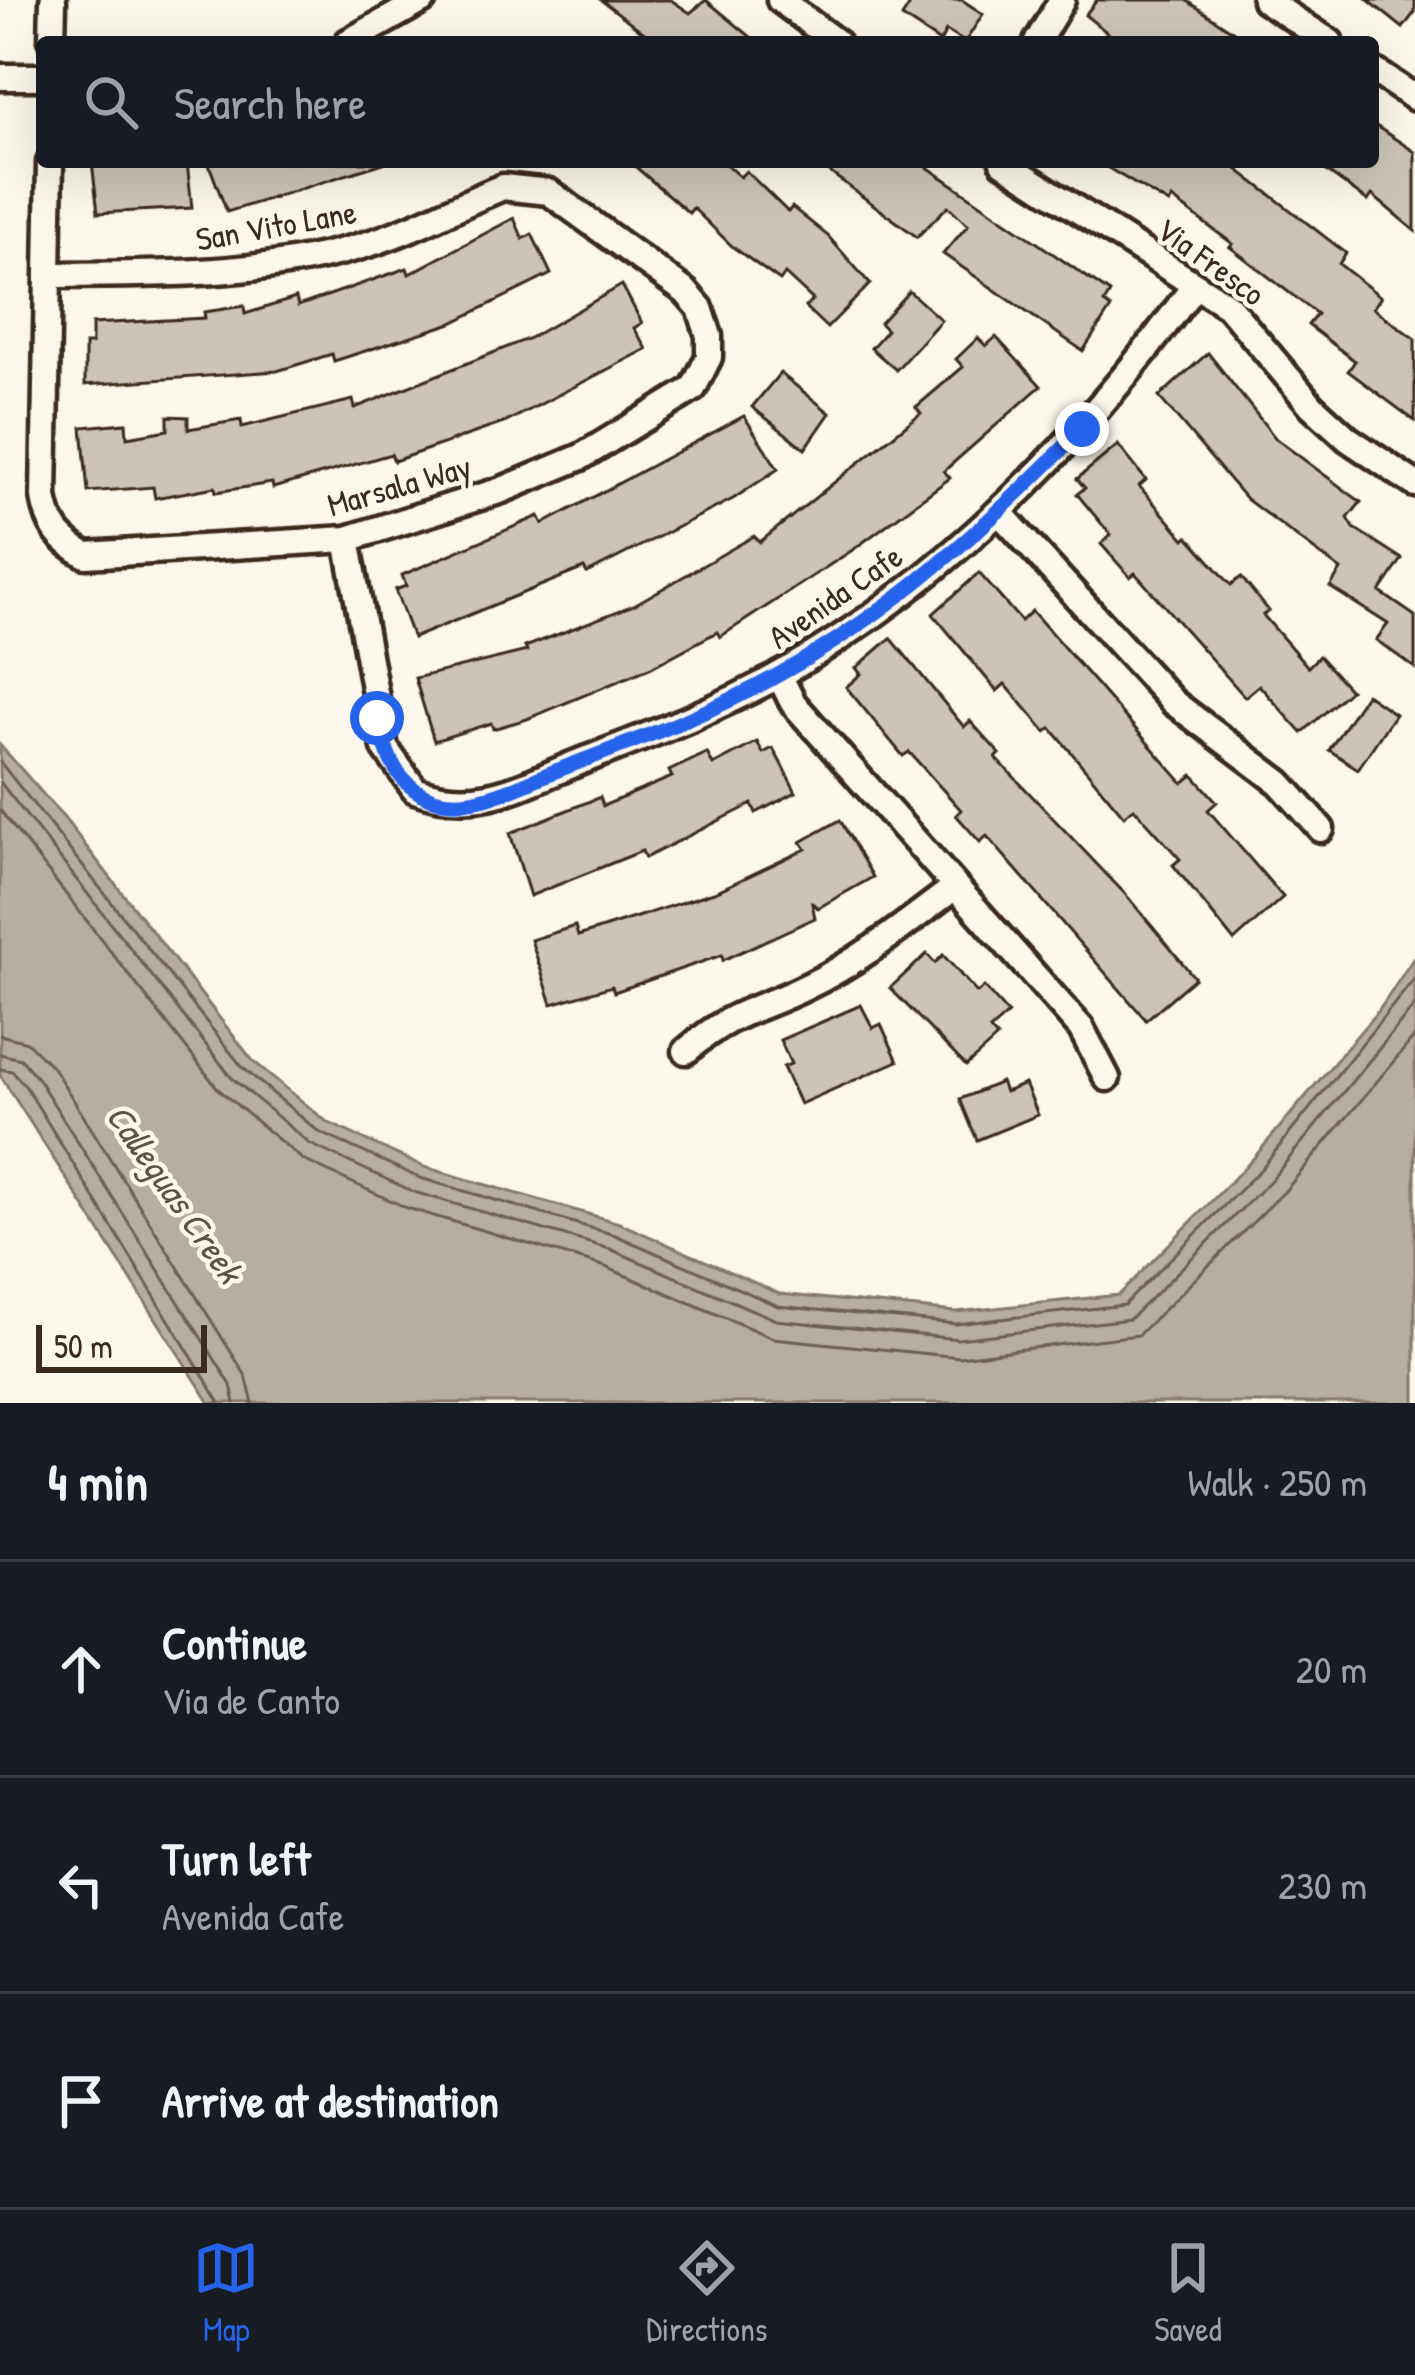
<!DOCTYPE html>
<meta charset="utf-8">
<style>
:root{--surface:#171b24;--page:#242831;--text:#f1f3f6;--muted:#9ea1a6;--line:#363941;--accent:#2563eb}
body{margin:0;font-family:"Patrick Hand",sans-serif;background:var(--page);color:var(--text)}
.scale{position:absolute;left:36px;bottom:30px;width:171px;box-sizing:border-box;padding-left:12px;border:6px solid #3b2a1e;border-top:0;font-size:33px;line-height:42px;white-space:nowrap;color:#3b2a1e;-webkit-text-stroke:9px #fbf7ec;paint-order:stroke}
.stop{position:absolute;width:36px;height:36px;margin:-27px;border:9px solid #2563eb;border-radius:50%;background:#fff}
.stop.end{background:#2563eb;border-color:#fff;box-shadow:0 3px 12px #0008}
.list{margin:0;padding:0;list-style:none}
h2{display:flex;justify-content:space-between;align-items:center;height:156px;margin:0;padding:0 48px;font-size:51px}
h2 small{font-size:39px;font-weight:400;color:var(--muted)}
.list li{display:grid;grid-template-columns:78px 1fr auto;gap:36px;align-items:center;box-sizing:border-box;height:216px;padding:0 48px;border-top:3px solid var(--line)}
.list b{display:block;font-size:45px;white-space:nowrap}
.list p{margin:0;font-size:39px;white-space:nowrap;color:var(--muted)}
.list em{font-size:39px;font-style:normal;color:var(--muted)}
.icon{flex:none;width:66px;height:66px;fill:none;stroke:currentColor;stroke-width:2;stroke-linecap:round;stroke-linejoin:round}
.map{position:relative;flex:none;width:1415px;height:1403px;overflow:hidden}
.search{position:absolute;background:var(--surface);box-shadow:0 12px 48px #0002;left:36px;right:36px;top:36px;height:132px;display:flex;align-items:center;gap:30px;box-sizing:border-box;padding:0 42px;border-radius:12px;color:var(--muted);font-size:45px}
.sheet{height:804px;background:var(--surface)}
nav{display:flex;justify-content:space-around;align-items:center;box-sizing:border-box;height:168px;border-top:3px solid var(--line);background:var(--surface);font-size:33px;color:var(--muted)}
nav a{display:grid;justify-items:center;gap:6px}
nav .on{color:var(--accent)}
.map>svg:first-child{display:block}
</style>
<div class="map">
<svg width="1415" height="1403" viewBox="0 0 1415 1403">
<rect width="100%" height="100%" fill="#fbf7ec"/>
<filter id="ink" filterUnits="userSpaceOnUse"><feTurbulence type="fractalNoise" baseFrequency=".00833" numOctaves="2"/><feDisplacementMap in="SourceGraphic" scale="24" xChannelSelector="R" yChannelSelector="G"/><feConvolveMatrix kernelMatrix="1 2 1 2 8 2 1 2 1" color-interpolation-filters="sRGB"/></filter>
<g filter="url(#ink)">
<polygon fill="#b6aea2" stroke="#85796d" stroke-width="3" points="0,745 64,818 253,1061 327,1122 424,1167 619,1223 780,1294 956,1312 1119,1295 1252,1160 1382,1006 1415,956 1415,1403 210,1403 0,1075"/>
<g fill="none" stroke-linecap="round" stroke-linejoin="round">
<g stroke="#6c5f53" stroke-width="3">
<polyline points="0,762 243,1068 319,1132 420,1178 615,1235 778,1306 956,1324 1124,1305 1261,1169 1415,978"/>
<polyline points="0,782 232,1078 310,1144 414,1192 610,1249 776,1320 958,1339 1130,1319 1272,1179 1415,1005"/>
<polyline points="0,810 219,1090 303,1160 407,1208 603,1266 773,1338 959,1357 1138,1335 1285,1191 1415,1036"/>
<polyline points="0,1035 27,1042 54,1069 246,1376 253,1403"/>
<polyline points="0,1054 21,1059 38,1079 231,1385 235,1403"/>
<polyline points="0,1069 12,1071 26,1087 220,1403"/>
</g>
</g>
<g fill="#ccc4b9" stroke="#3b2a1e" stroke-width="3">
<polygon points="601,0 671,0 690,13 706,0 757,42 656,42"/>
<polygon points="913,0 962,0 983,14 965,42 946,31 940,42 902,17"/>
<polygon points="1097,0 1186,0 1249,42 1119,42 1085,15"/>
<polygon points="1368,0 1415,0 1415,12 1403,28"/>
<polygon points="1373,124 1415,152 1415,231 1372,195 1368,201 1314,162 1373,162"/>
<polygon points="92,162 187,162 192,208 98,213"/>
<polygon points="208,162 384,162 384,163 227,212"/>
<polygon points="630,162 723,162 740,177 746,171 788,212 792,207 828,236 870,284 827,328 805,307 813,300 785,274 780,281 733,247 693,208 689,213"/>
<polygon points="816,162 920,162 1110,293 1104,303 1111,308 1083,351 943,254 968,225 948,206 917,237"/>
<polygon points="1098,162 1228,162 1346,253 1339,264 1381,297 1373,308 1415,339 1415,421 1348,371 1355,361 1308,325 1317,314 1230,247 1233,244 1172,199 1169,204"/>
<polygon points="514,218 523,239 532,234 551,274 452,323 334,361 332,354 277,371 85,385 85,344 92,344 92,324 205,318 204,312 244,306 245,314 296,298 298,306 407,268 409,274"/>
<polygon points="622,285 642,323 634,328 647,349 506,422 394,461 391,454 273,488 272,483 216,492 215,487 155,498 153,487 88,492 82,427 126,423 127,437 168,430 168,416 188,417 188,429 241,420 242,427 353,400 355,408 530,338"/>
<polygon points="909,291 941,320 896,370 871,348 887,330 880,323"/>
<polygon points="996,337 1041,386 944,471 950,478 854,549 720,637 717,632 650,668 527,719 493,729 491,723 434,741 415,678 527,651 525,647 634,605 754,536 760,542 921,413 916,407 963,367 956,359 978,338 986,346"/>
<polygon points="1208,353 1276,439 1361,502 1348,518 1354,528 1402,559 1380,592 1415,616 1415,668 1376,640 1388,624 1330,587 1341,570 1246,499 1159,397"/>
<polygon points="780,373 830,413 805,449 752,407"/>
<polygon points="744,416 778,469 733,499 587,573 584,568 413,638 395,590 406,586 402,575 539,516 543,524"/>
<polygon points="1118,445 1146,480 1139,486 1185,539 1188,536 1231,585 1241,577 1269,611 1263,615 1308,667 1319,656 1350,690 1302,733 1259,685 1245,697 1135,573 1130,577 1101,544 1111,535 1077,494 1085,488 1077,479"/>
<polygon points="979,573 1021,621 1032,611 1183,783 1193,775 1217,802 1208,810 1283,897 1234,941 1173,865 1180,859 1134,808 1124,816 1051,728 1046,732 1005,684 997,691 933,614"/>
<polygon points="891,638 964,727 970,721 1000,754 996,758 1126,895 1195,978 1146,1020 987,836 980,842 956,815 961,810 909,752 903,756 846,687 861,674 856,668"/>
<polygon points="1366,694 1395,714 1358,769 1329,750"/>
<polygon points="757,742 763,753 773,748 796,792 756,813 752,804 645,858 642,851 530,896 510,833 600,797 603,806 672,777 669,771 707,753 713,765"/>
<polygon points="840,820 873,877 818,908 812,903 815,918 723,960 722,955 614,992 612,986 552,1004 531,940 575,926 578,936 717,891 806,849 801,842"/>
<polygon points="927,954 935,963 943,955 977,993 984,987 1008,1014 990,1030 997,1038 966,1066 890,988"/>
<polygon points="861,1005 873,1028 881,1024 898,1061 800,1104 783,1067 791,1064 780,1040"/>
<polygon points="1001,1082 1005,1092 1025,1084 1038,1115 977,1140 960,1099"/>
</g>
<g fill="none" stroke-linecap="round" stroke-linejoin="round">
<g stroke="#3b2a1e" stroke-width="33">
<g id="minor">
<polyline points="780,0 836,42"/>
<polyline points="1265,0 1330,42"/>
<polyline points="52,42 53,0"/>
<polyline points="348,42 423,0"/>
<polyline points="1037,42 1062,0"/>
<polyline points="1373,70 1415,98"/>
<polyline points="0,77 42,77"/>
<polyline points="1003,162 1228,306 1312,406 1348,439 1415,484"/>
<path d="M49 275C157 274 263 277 368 244 414 230 458 205 503 187L549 192 686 292 700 308 709 336V357L693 389 581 457 502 490 347 539 86 555C59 540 49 526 44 497L50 162"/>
<polyline points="1000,513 1173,702 1280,783 1321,829"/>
<path d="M347 539 385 748 415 790C482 814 524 783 587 759 652 734 719 709 779 675 948 580 1083 440 1195 285"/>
<polyline points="779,675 793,703 1081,1028 1107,1078"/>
<path d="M686 1051C734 1009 756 1012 808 986 862 960 908 922 955 887"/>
</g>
</g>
<use href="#minor" stroke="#fbf7ec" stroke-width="24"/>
</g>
</g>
<g fill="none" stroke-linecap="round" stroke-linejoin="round" filter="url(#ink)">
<path stroke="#2563eb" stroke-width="15" d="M377 718C384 743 391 773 414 789 458 822 517 785 561 769 634 741 710 714 778 675 893 612 992 522 1082 429"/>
</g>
<g text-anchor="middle" stroke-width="9" stroke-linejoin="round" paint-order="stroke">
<g font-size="33" fill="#3b2a1e" stroke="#fbf7ec">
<text transform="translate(276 225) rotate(-10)" y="12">San Vito Lane</text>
<text transform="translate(1211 261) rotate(36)" y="12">Via Fresco</text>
<text transform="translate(399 485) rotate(-16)" y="12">Marsala Way</text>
<text transform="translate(835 596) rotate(-35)" y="12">Avenida Cafe</text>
</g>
<g font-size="36" font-style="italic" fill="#605246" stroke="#fbf7ec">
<text transform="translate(175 1193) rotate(55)" y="13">Calleguas Creek</text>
</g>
</g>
</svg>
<div class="scale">50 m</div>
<div class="stop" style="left:377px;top:718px"></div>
<div class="stop end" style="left:1082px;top:429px"></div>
<div class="search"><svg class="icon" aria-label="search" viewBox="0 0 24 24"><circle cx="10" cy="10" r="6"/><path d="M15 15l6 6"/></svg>Search here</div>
</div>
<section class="sheet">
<h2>4 min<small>Walk · 250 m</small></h2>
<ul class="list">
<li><svg class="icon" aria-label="ahead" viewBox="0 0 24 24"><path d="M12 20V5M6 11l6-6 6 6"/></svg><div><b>Continue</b><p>Via de Canto</p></div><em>20 m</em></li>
<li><svg class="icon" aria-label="left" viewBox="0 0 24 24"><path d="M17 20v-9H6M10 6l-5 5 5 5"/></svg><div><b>Turn left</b><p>Avenida Cafe</p></div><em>230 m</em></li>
<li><svg class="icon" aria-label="arrive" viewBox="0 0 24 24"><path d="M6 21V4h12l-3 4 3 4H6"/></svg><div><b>Arrive at destination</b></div></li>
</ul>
</section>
<nav>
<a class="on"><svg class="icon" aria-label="map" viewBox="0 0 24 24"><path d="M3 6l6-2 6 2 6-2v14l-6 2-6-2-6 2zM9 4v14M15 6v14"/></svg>Map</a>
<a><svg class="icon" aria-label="directions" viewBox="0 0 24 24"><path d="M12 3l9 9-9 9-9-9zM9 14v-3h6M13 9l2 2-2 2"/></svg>Directions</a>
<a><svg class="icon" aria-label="saved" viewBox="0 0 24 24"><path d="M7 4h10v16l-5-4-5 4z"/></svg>Saved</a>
</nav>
